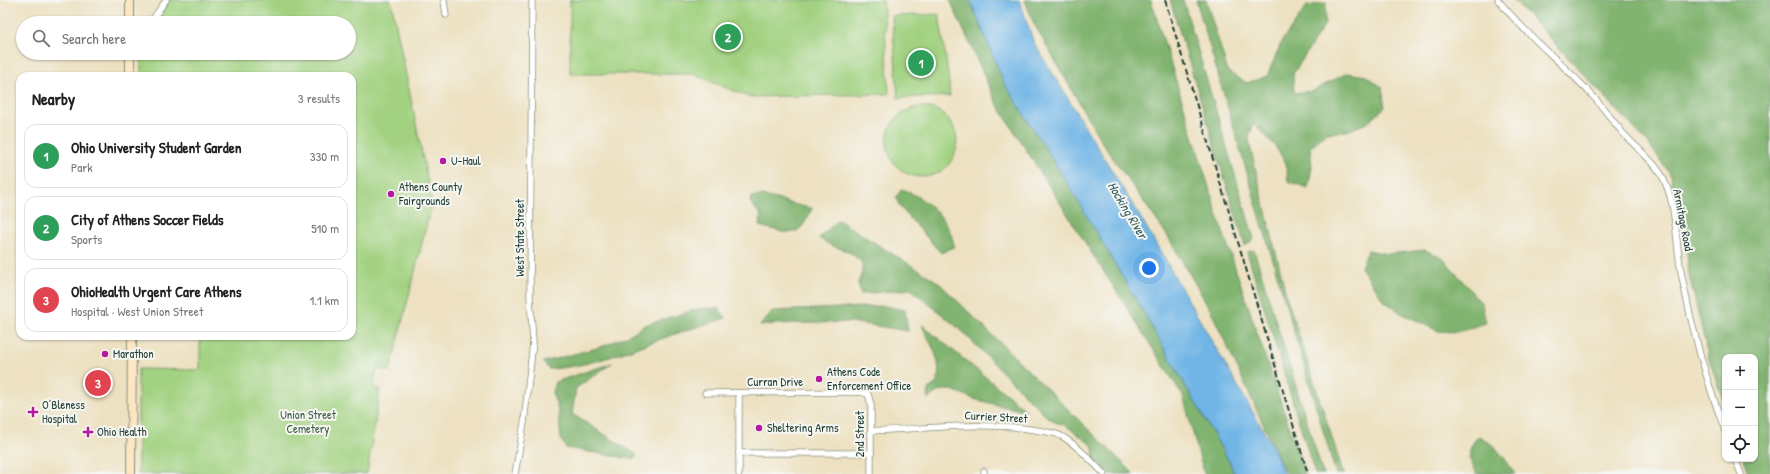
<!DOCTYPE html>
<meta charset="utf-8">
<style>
:root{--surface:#fff;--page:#f6f6f6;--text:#222;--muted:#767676;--line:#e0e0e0;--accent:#7c3aed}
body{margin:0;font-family:"Patrick Hand",sans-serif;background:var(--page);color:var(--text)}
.controls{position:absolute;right:12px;bottom:12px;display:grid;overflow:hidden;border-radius:8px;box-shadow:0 1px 3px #0004}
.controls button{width:36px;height:36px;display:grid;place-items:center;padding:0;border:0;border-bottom:1px solid var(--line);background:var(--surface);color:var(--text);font:20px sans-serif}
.you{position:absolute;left:1149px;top:268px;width:14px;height:14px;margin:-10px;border:3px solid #fff;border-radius:50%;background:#1a73e8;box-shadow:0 0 0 6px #1a73e833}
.badge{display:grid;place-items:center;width:26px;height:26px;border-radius:50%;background:var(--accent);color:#fff;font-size:13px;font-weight:700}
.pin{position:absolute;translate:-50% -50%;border:2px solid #fff;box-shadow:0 1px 4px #0006}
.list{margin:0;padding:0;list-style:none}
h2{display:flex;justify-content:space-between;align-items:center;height:52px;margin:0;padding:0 16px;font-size:17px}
h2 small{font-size:13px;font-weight:400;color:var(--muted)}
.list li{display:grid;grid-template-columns:26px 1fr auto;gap:12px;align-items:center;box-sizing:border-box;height:64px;margin:0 8px 8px;padding:0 8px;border:1px solid var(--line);border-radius:12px}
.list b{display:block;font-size:15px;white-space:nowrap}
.list p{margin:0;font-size:13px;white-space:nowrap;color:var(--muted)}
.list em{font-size:13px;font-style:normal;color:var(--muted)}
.icon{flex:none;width:22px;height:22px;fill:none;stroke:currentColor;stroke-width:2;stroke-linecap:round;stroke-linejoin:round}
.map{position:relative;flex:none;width:1770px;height:474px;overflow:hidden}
.search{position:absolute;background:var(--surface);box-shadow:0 1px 3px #0004;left:16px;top:16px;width:340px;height:44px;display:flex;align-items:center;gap:10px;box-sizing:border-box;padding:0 14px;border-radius:22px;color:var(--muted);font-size:15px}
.panel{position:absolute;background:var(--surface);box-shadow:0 1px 3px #0004;left:16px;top:72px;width:340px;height:268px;border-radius:12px}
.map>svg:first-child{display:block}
</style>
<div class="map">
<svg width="1770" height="474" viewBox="0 0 1770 474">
<rect width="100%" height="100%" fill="#f6f6f2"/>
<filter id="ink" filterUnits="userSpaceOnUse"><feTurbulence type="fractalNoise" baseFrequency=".025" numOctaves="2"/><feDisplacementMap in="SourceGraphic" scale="8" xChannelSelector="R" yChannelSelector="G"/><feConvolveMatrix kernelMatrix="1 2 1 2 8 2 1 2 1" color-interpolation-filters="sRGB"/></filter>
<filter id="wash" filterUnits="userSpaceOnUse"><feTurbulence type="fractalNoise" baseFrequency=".012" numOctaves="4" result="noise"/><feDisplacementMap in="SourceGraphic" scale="16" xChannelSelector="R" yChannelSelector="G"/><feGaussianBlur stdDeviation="0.9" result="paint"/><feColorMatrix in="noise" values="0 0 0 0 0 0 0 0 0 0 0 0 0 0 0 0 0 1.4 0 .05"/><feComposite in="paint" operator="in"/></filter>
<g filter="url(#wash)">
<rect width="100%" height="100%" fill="#ede1c1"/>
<g fill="#a2d281" stroke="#60885a">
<polygon points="170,0 391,0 432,203 390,371 377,369 373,387 380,389 367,474 138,474 138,369 200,370 200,336 352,336 352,76 141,76 141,54 142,53 349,53 349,23 154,23"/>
<polygon points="570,0 883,0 889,94 749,97 692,74 570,74"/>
<polygon points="939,14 948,73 950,96 898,98 892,16"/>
<circle cx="922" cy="142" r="35"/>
</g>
<g fill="#81b46f" stroke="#507852">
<polygon points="950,0 970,0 1004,83 1063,176 1148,320 1230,463 1234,474 1204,474 1183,396 997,104"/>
<polygon points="1025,0 1151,0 1219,220 1305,474 1286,474 1211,311 1167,235 1101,141 1033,22"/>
<polygon points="1170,0 1183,0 1254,239 1245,246"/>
<polygon points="1196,0 1206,0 1228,72 1247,83 1267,76 1282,41 1307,6 1326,3 1325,24 1293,74 1294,93 1313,91 1347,73 1366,76 1382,87 1385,107 1367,123 1347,131 1327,133 1310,147 1312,167 1308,188 1288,181 1286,163 1275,146 1254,123 1249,136 1250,146 1287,298 1343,472 1346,474 1336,474"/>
<polygon points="1514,0 1770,0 1770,474 1748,474 1743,459 1755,459 1755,357 1725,357 1725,406 1709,359 1689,275 1687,253 1670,174 1648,143"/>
<path d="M902 189C927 199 951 220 954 247L941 253 900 207 896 197Z"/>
<path d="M761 196C779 198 794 206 812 208 798 242 790 233 759 226L761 215 750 202 751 197Z"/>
<path d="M838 220 938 282 1134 474H1107L1093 463V446L1065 425 1055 422 1046 416 962 331 911 289 861 294 858 283 862 273V263C847 246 834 250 819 238Z"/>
<polygon points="1254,250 1323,474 1315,474 1247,252"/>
<polygon points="1368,250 1387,254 1425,250 1443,258 1482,304 1486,323 1457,332 1438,331 1401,313 1383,300 1361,267"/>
<polygon points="884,306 905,310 908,331 851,322 773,324 760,326 772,311"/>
<path d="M718 308 726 318C704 325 683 331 661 339 624 352 589 367 549 369L543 362 601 347 629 335 645 325 698 309Z"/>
<path d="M922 325 1027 411C1009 408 992 404 974 399 965 396 955 389 944 390 937 391 933 395 928 399V389L937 383C943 358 931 347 922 325Z"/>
<polygon points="612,363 576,388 572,414 637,455 633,459 566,448 561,439 558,410 552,392 555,382"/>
<path d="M1479 436C1496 445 1505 458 1515 474H1477C1469 459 1465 449 1479 436Z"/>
</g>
<polygon fill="#6fb5e6" stroke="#47798d" points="970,0 1019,0 1034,43 1145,225 1274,449 1284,474 1234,474 1230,463 1148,320 1063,176 1004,83"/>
</g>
<g filter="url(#ink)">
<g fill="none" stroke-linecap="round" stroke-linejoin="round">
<g stroke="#868f7a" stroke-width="7">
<g id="street">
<polyline points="444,0 446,15"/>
<path d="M1498 0C1525 34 1560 61 1589 92 1602 105 1612 121 1624 134 1636 148 1651 158 1661 174 1678 204 1675 244 1682 277 1692 330 1706 380 1725 431"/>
<polyline points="150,23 166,0"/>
<polyline points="705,393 861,392 868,394 871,405 871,474"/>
<path d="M871 431C926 429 981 421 1036 430 1045 432 1055 432 1063 437 1078 446 1092 461 1104 474"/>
<polyline points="739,453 871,453"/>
<polyline points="1735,459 1741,474"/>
<polyline points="515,474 524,423 533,342 530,298 532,0"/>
<polyline points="739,474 739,394"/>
<polyline points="984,474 984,471"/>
</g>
</g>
<g stroke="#868f7a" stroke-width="10">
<g id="secondary">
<polyline points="130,0 130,23"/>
<polyline points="130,53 130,76"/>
<polyline points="131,474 132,336"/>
</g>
</g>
<use href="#street" stroke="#fff" stroke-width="5.5"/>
<use href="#secondary" stroke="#fce6c4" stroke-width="8"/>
<polyline stroke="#1f3d34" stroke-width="2" stroke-dasharray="6 3" stroke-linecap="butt" points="1165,0 1308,474"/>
</g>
</g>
<g fill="#b5179e" stroke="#f6f6f2" stroke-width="1.5">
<circle cx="443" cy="161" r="4"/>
<circle cx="391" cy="194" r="4"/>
<circle cx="105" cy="354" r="4"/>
<circle cx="819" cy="379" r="4"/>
<path d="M31 406h4v4h4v4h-4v4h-4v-4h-4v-4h4z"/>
<circle cx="759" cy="428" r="4"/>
<path d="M86 426h4v4h4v4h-4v4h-4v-4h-4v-4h4z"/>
</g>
<g text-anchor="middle" stroke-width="4" stroke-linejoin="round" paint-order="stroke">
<g font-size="12" fill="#1f3d34" stroke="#f6f6f2" text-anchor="start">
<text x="451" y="165">U-Haul</text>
<text x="399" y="191">Athens County<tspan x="399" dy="14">Fairgrounds</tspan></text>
<text x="113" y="358">Marathon</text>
<text x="827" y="376">Athens Code<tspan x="827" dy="14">Enforcement Office</tspan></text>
<text x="42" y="409">O’Bleness<tspan x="42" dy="14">Hospital</tspan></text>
<text x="767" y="432">Sheltering Arms</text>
<text x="97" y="436">Ohio Health</text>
</g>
<g font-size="12" fill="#1f3d34" stroke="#f6f6f2">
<text transform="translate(1683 220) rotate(79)" y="4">Armitage Road</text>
<text transform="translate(520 238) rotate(-90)" y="4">West State Street</text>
<text x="775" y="386">Curran Drive</text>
<text transform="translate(996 417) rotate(3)" y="4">Currier Street</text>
<text transform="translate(860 434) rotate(-90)" y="4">2nd Street</text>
</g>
<g font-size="12" fill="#395b43" stroke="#f6f6f2">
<text x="308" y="419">Union Street<tspan x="308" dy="14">Cemetery</tspan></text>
</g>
<g font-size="13" font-style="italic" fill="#335b60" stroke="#f6f6f2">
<text transform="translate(1128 210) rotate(59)" y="5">Hocking River</text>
</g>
</g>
</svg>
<div class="controls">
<button>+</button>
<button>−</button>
<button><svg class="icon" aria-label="locate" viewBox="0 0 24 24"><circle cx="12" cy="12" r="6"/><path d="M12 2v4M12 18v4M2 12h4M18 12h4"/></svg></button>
</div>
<div class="you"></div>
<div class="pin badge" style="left:921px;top:63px;background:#2e9e5b">1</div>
<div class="pin badge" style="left:728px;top:37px;background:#2e9e5b">2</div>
<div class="pin badge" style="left:98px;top:383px;background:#e0444e">3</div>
<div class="search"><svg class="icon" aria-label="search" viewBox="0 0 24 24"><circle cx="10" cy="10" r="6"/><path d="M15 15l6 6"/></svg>Search here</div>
<section class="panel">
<h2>Nearby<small>3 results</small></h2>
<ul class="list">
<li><span class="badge" style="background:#2e9e5b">1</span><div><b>Ohio University Student Garden</b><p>Park</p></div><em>330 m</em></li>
<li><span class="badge" style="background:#2e9e5b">2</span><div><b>City of Athens Soccer Fields</b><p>Sports</p></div><em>510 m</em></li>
<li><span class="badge" style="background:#e0444e">3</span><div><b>OhioHealth Urgent Care Athens</b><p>Hospital · West Union Street</p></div><em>1.1 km</em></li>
</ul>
</section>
</div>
